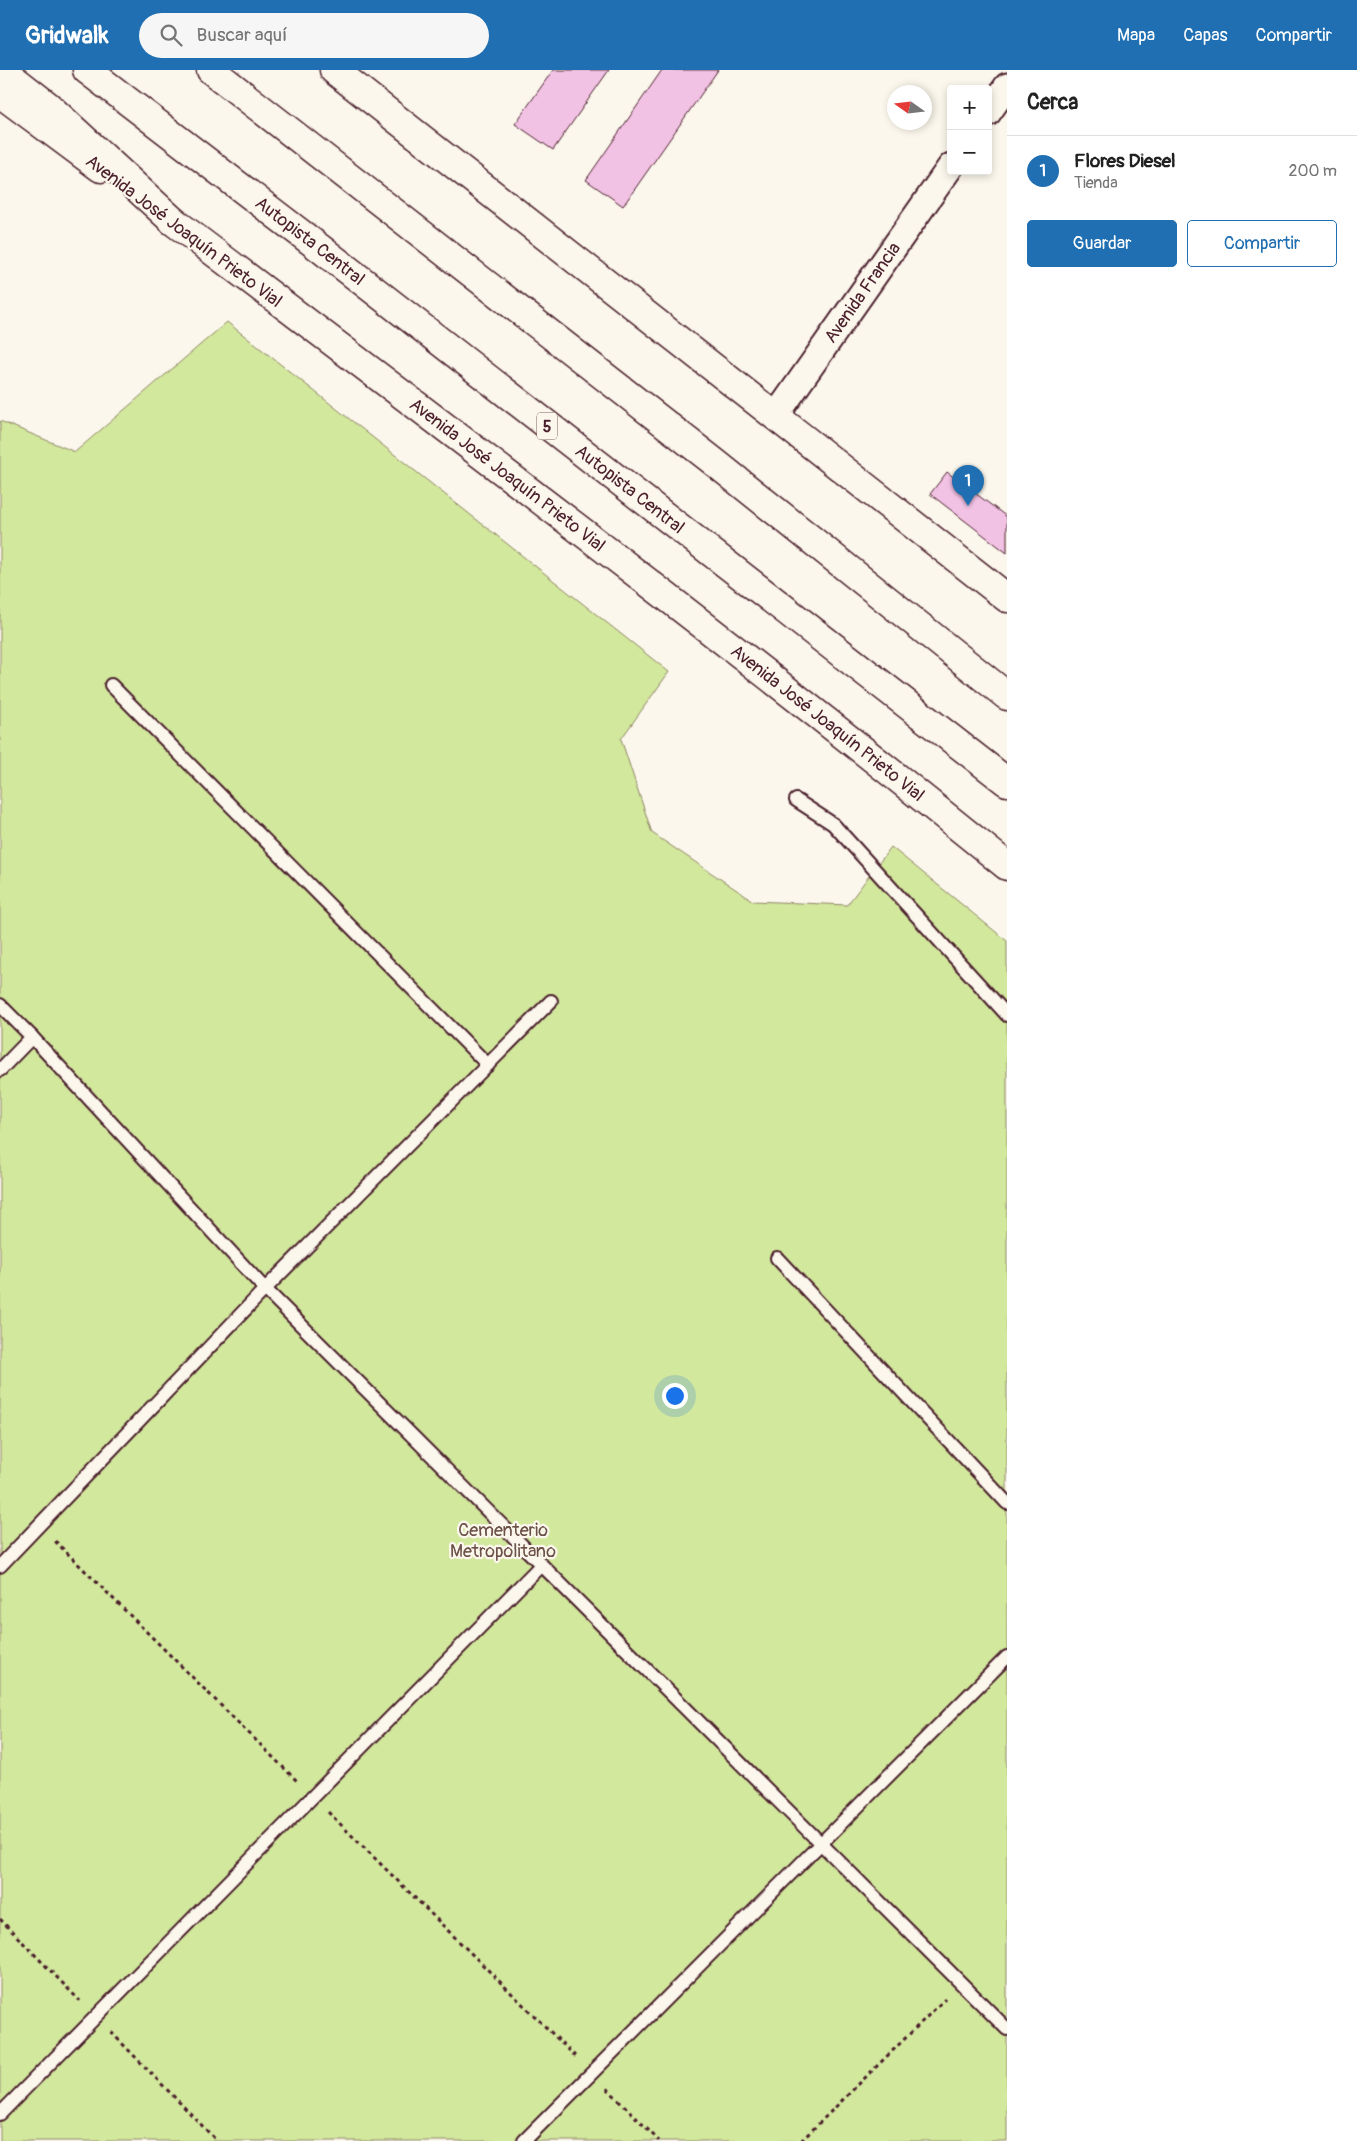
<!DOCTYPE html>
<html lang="es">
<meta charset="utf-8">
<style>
:root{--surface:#fff;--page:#f6f6f6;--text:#222;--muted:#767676;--line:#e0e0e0;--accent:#1f6fb2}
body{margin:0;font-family:Pangolin,sans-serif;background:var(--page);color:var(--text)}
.controls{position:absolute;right:15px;top:15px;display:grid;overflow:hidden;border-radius:5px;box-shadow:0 2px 8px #0003}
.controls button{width:45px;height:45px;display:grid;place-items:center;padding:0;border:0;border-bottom:1px solid var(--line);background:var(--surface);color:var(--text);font:25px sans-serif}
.compass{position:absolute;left:887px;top:15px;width:45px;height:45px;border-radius:50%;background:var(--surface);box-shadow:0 2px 8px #0003;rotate:284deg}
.you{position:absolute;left:674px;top:1325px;width:18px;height:18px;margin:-12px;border:4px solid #fff;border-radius:50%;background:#1a73e8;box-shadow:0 0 0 8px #1a73e833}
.badge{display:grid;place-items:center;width:32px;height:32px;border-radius:50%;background:var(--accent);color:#fff;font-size:16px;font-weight:700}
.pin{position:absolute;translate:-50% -41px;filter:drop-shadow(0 1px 2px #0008)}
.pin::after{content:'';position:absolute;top:26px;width:18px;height:15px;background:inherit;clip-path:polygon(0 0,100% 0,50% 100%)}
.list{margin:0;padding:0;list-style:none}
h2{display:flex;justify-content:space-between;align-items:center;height:65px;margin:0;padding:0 20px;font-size:21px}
h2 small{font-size:16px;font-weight:400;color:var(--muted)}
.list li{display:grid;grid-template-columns:32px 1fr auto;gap:15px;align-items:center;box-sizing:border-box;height:70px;padding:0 20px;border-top:1px solid var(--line)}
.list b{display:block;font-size:19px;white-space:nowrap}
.list p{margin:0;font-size:16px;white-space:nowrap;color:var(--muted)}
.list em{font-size:16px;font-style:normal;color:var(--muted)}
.actions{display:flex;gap:10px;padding:15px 20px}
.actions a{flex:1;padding:11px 0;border:1px solid var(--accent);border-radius:5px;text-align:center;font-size:18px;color:var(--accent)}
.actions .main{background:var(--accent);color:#fff}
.icon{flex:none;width:28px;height:28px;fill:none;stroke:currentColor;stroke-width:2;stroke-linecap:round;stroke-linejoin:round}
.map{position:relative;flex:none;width:1007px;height:2071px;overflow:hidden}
header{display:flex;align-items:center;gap:30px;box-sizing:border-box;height:70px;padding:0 25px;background:var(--accent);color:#fff}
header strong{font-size:24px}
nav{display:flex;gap:28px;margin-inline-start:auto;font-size:18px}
.search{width:350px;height:45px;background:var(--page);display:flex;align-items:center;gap:12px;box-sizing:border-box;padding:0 18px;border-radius:28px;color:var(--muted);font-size:19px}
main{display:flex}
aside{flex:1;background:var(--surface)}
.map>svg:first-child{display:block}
</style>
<header>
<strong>Gridwalk</strong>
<div class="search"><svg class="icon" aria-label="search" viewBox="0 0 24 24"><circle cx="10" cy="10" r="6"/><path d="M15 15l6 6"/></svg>Buscar aquí</div>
<nav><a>Mapa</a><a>Capas</a><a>Compartir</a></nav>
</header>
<main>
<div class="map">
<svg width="1007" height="2071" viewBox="0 0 1007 2071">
<rect width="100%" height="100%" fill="#fbf7ec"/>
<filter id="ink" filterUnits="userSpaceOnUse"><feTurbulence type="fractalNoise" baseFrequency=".02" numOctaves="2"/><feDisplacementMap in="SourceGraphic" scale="10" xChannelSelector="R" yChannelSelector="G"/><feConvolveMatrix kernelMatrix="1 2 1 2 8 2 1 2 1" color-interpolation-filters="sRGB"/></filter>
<g filter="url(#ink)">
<polygon fill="#d2e89d" stroke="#8e8464" points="227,252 669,602 621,669 652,763 753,831 847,835 891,777 1007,871 1007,2071 0,2071 0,351 75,382"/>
<g fill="#f2c2e5" stroke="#4a1f2b">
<polygon points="553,0 609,0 553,80 515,54"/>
<polygon points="662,0 718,0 623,136 586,110"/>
<polygon points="947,402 1007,447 1007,483 930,424"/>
</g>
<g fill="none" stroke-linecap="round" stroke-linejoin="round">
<g stroke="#4a1f2b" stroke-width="16">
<g id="service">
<polyline points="111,615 488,995"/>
<polyline points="796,730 833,754 1007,945"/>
<polyline points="0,935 32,967 265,1219 1007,1959"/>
<polyline points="0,1000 32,967"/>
<polyline points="777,1188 1007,1433"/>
<polyline points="0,1496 265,1219 551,931"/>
<polyline points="0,2044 541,1495"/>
<polyline points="524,2071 1007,1587"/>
</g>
</g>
<g stroke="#4a1f2b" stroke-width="29">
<g id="minor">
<polyline points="988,43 1007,16"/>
<path id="s1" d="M775 347 951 96"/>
</g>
</g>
<g stroke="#4a1f2b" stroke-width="31">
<g id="secondary">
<polyline points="334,0 1007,528"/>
<polyline points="0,23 101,98"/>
</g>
</g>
<g stroke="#4a1f2b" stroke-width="31">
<g id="primary">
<path id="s2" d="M173 151C453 363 734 574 1007 796"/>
</g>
</g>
<g stroke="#4a1f2b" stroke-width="31">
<g id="motorway">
<polyline points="2,0 48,36 173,151"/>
<path id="s3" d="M87 0 321 179 1007 712"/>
<polyline points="211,0 713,391 1007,626"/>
</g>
</g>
<g stroke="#4a1f2b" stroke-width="3" stroke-dasharray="4 4" stroke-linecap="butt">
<polyline points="55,1471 297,1711"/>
<polyline points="328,1742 576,1987"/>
<polyline points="0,1849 80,1931"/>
<polyline points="111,1962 217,2071"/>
<polyline points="607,2018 659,2071"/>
<polyline points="801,2071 945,1929"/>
</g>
<use href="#service" stroke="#fbf7ec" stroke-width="12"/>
<use href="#minor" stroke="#fbf7ec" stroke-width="25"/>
<use href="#secondary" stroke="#fbf7ec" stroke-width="28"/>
<use href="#primary" stroke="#fbf7ec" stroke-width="28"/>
<use href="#motorway" stroke="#fbf7ec" stroke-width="28"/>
</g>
</g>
<g text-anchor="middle" stroke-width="4.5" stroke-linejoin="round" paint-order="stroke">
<rect fill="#fbf7ec" stroke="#7f6065" stroke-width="1" x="537" y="342.5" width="20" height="27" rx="4"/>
<g font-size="16" font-weight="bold" fill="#4a1f2b">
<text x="547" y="362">5</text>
</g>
<g font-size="18" fill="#4a1f2b" stroke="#fbf7ec">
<text transform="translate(184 161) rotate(37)" y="6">Avenida José Joaquín Prieto Vial</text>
<text dy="6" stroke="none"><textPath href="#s3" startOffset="281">Autopista Central</textPath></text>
<text dy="6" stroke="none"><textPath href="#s1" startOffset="152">Avenida Francia</textPath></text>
<text dy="6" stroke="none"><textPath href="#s2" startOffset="420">Avenida José Joaquín Prieto Vial</textPath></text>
<text dy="6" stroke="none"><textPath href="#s3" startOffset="686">Autopista Central</textPath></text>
<text dy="6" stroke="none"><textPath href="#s2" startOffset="825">Avenida José Joaquín Prieto Vial</textPath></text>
</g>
<g font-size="18" fill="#6c5148" stroke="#fbf7ec">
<text x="503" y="1466">Cementerio<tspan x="503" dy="21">Metropolitano</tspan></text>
</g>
</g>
</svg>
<div class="controls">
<button>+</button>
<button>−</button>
</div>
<svg class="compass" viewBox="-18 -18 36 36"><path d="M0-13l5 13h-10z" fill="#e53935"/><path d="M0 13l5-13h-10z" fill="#767676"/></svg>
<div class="you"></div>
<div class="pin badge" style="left:968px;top:436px">1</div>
</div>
<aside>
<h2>Cerca<small></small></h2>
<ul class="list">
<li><span class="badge">1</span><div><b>Flores Diesel</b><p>Tienda</p></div><em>200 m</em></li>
</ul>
<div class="actions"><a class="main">Guardar</a><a>Compartir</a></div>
</aside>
</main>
